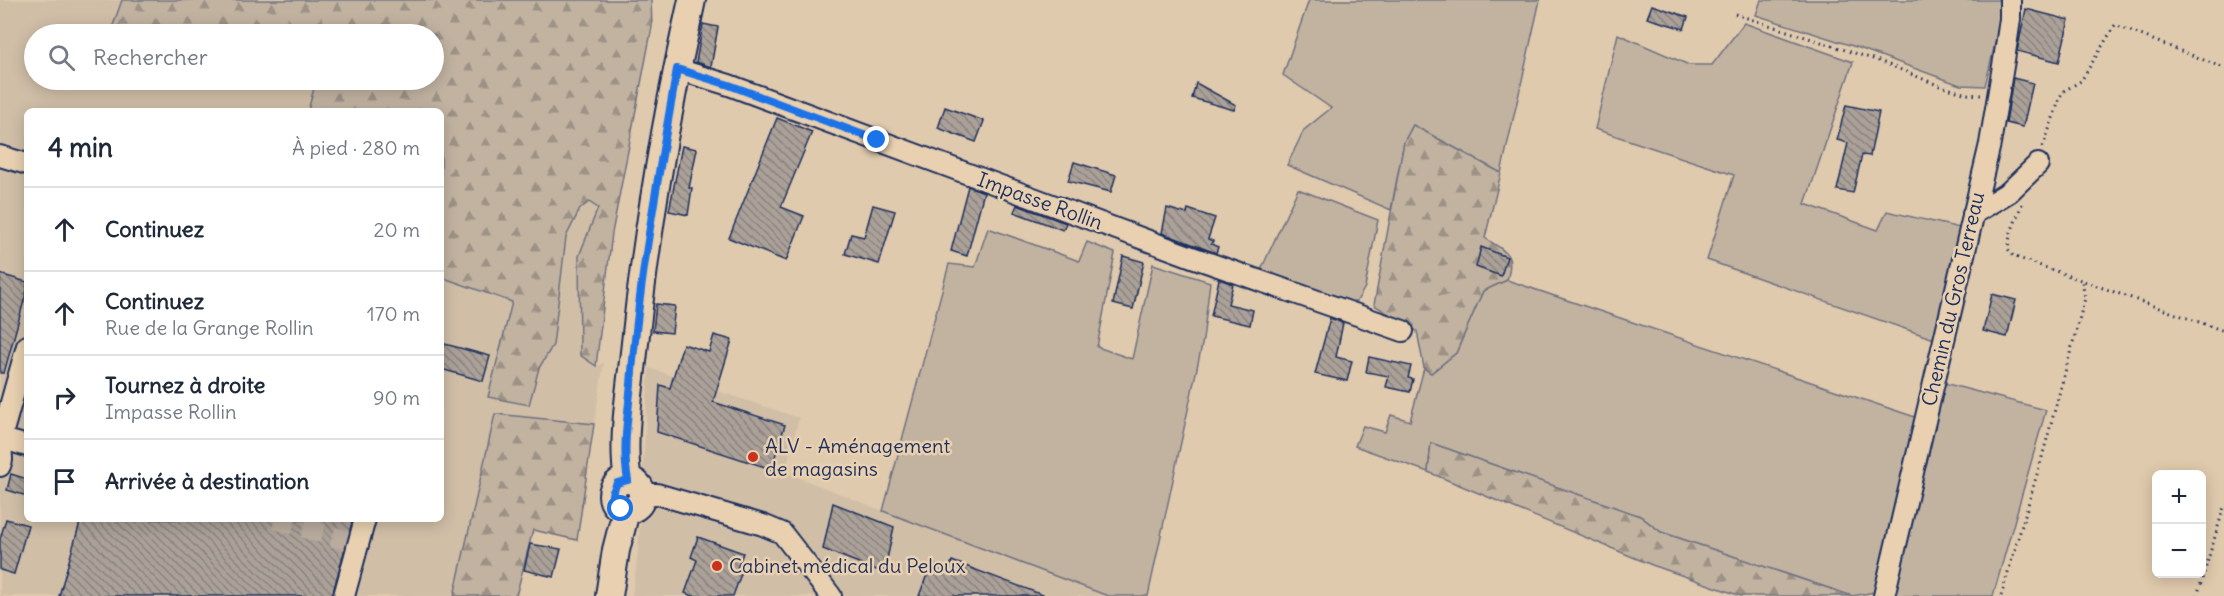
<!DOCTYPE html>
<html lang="fr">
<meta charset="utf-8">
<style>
:root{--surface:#fff;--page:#f2f2f3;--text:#1f2937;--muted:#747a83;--line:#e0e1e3}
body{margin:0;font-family:Delius,sans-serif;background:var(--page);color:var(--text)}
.controls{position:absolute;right:18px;bottom:18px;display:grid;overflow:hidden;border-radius:9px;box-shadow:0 3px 15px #0003}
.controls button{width:54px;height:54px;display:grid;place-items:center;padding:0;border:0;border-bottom:2px solid var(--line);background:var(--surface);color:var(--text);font:30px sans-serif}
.stop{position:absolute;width:18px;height:18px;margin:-14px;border:4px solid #1a73e8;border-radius:50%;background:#fff}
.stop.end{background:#1a73e8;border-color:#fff;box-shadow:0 2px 6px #0008}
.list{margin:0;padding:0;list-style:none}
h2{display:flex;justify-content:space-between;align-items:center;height:78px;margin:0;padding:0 24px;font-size:26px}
h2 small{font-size:20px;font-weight:400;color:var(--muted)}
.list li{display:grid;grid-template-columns:39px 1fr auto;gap:18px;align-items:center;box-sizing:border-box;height:84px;padding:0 24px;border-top:2px solid var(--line)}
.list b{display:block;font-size:22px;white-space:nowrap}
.list p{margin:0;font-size:20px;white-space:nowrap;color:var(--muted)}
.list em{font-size:20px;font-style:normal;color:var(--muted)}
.icon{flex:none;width:33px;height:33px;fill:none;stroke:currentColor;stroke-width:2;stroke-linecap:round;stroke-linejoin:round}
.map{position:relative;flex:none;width:2224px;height:596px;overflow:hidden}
.search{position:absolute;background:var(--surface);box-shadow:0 3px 15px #0003;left:24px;top:24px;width:420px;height:66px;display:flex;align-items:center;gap:15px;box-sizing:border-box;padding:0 21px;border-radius:33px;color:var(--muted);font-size:22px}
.panel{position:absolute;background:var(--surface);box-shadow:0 3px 15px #0003;left:24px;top:108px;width:420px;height:414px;border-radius:9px}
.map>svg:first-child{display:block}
</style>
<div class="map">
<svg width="2224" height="596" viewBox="0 0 2224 596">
<defs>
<pattern id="forest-firs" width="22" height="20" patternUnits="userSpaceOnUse" patternTransform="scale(1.5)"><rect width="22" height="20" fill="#c2b3a1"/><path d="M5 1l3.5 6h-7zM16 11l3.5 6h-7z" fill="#9d9286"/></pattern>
<pattern id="building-back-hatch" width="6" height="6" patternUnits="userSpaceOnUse" patternTransform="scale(1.5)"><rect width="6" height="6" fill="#aba198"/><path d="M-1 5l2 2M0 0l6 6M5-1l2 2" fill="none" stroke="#8a847f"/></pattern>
</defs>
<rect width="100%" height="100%" fill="#e0caad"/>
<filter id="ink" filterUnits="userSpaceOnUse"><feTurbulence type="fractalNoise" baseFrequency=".0167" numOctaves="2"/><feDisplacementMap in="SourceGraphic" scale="12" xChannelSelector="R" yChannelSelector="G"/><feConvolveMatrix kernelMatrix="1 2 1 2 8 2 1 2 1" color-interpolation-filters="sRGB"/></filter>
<g filter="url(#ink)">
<g fill="#d0bea7">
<polygon points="0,0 122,0 110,34 34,34 34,80 316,80 308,111 27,111 27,519 441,519 441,277 513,302 489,397 529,405 539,368 553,345 566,237 580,209 589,202 599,209 579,256 580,355 596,366 604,363 594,424 495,414 454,596 0,596"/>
<polygon points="649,368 799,418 785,472 883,511 1108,596 632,596 638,553"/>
</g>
<g fill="#c2b3a1" stroke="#6e7180" stroke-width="1.5">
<polygon points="1309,0 1540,0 1501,173 1413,125 1404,142 1391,210 1287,165 1304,130 1331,108 1283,75"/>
<polygon points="1761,0 2000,0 2000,23 1985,86 1960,85 1859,48 1756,15"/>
<polygon points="1744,23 1853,62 1805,204 1878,230 1887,211 1960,228 1934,339 1707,260 1734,175 1595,129 1618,34 1689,65 1712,65"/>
<polygon points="1298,189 1378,220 1365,287 1353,308 1260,272"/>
<polygon points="988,228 1079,261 1087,242 1115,253 1097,347 1132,359 1153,264 1210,282 1203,340 1148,596 1108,596 883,511 949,264 975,267"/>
<polygon points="1507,280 1918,418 1875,592 1852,596 1661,532 1640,516 1431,443 1428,472 1355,446 1363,426 1385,432 1391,415 1410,421 1424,368 1431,373 1456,353 1483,291"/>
<polygon points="1944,383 2046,410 1993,596 1893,596"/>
</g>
<g fill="url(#forest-firs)" stroke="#6e7180" stroke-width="1.5">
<polygon points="122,0 651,0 652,27 612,233 596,366 580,355 579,256 598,208 589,202 580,209 566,237 553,345 539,368 529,405 488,397 512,302 441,277 441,111 308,111 316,80 434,80 434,34 191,34 162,27 157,34 110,34"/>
<path d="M1413 125 1501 173 1485 238C1506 252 1515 253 1507 280L1483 291 1456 353 1431 373 1424 368 1417 331 1374 305 1404 142Z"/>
<polygon points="495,414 594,424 577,540 533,530 516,596 454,596"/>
<polygon points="1431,443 1640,516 1661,532 1852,596 1741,596 1652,565 1428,472"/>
</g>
<g fill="url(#building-back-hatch)" stroke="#1b2f5e" stroke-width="1.5">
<polygon points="1652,5 1688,17 1684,29 1647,18"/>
<polygon points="2026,9 2069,20 2059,62 2017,51"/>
<polygon points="703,24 718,27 711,67 696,62"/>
<polygon points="2013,78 2033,83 2023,127 2006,123"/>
<polygon points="1196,83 1236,105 1234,110 1192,98"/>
<polygon points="1846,105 1879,112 1870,156 1862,155 1853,193 1837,190 1848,143 1837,140"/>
<polygon points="945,107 984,121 976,142 938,128"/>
<polygon points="777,118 812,132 781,207 804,216 786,261 729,238"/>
<polygon points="682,146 697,149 689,188 692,188 688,215 669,211"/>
<polygon points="1074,162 1116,175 1111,192 1068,181"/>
<polygon points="968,186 984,192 967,256 951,251"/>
<polygon points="873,205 895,211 879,264 845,254 851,234 864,237"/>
<polygon points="1017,205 1066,223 1063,230 1014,212"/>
<polygon points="1167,208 1187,214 1188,209 1215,218 1208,239 1213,241 1211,244 1218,247 1216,253 1162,233"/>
<polygon points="1481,247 1507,257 1501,276 1476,267"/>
<polygon points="1123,256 1144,262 1133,309 1113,304"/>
<polygon points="0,274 27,282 27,290 4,373 0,373"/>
<polygon points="1219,279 1233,284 1228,304 1253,310 1250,325 1211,316"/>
<polygon points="1992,294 2016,300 2007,337 1983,331"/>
<polygon points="656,304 675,306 672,333 653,331"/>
<polygon points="1330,318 1343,323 1336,357 1352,361 1347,381 1315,374"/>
<polygon points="714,335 732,340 713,402 785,425 771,469 657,432 660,385 670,388 683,344 709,352"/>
<polygon points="441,343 490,356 483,381 441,369"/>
<polygon points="1369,357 1411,366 1408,378 1413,379 1410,392 1386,387 1389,376 1366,372"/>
<polygon points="11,474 27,479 27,496 7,490"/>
<polygon points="833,503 894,527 884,573 823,549"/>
<polygon points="6,519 28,525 14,574 0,570 0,539"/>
<polygon points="81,519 353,519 332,596 59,596"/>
<polygon points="698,537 743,553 736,572 741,574 733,596 693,596 685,593 697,560 691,557"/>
<polygon points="530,544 561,549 554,577 524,570"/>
<polygon points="952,561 1043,595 1043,596 919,596 931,564 949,570"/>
</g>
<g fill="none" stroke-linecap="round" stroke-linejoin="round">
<polyline stroke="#b9ab9d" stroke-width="20" stroke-dasharray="20 10" stroke-linecap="butt" points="275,519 348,541"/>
<g stroke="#1b2f5e" stroke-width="24">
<g id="minor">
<polyline points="677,69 729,85 1192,257 1403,331"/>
<polyline points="0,156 27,164"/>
<polyline points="1973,214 2009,192 2038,164"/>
<polyline points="0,438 27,446"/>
<polyline points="0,466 2,460 1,438 27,346"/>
<polyline points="643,494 657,494 763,525 782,533 831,596"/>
<polyline points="344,596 365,519"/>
<polyline points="1884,596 1990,144 2004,60 2010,19 2010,0"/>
</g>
</g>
<g stroke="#1b2f5e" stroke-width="30">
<g id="major">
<circle cx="627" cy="495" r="15"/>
<path d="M628 480C621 443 630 390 634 352 646 234 666 116 692 0"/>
<polyline points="609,596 616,550 626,511"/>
</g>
</g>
<g stroke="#1b2f5e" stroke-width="3" stroke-dasharray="1.5 4.5" stroke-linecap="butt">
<polyline points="1735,14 1882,62 1940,86 1967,94 1981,95"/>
<polyline points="2043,147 2062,92 2081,81 2115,25 2224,68"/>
<polyline points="2022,204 2010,235 2008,249 2013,256 2224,331"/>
<polyline points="2001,596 2041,461 2085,298 2082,281"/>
<polyline points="2197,596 2224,507"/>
</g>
<use href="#minor" stroke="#e8d0b0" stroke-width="20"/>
<use href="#major" stroke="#e8d0b0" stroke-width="26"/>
</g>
</g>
<g fill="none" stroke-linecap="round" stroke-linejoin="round" filter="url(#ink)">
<path stroke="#1a73e8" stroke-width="8" d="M621 509 616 506 612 494 617 483 628 480C622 449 628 415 631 384 639 278 659 173 677 69L729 85 877 140"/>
</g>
<g fill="#c8321e" stroke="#e8d0b0" stroke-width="2">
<circle cx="753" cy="457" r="6"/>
<circle cx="717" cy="566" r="6"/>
</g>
<g text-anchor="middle" stroke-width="5" stroke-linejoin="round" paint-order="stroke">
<g font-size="20" fill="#1b2f5e" stroke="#e8d0b0">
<text transform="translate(1040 201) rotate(20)" y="7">Impasse Rollin</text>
<text transform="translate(1953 299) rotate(-77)" y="7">Chemin du Gros Terreau</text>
</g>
<g font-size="20" fill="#1b2f5e" stroke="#e8d0b0" text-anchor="start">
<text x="765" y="453">ALV - Aménagement<tspan x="765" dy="23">de magasins</tspan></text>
<text x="729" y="573">Cabinet médical du Peloux</text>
</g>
</g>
</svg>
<div class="controls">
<button>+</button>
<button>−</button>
</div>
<div class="stop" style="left:621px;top:509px"></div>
<div class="stop end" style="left:877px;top:140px"></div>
<div class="search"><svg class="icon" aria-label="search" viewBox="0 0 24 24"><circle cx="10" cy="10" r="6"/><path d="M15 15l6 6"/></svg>Rechercher</div>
<section class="panel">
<h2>4 min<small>À pied · 280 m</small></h2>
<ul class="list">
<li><svg class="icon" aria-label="ahead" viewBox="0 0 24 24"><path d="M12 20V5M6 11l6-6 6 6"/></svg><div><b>Continuez</b></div><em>20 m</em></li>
<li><svg class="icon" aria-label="ahead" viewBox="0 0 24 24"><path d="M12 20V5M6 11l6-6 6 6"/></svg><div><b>Continuez</b><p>Rue de la Grange Rollin</p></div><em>170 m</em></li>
<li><svg class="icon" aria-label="right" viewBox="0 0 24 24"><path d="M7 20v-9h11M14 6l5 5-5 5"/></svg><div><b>Tournez à droite</b><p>Impasse Rollin</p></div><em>90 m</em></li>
<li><svg class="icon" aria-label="arrive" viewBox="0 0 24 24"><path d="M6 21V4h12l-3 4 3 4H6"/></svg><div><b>Arrivée à destination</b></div></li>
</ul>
</section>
</div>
